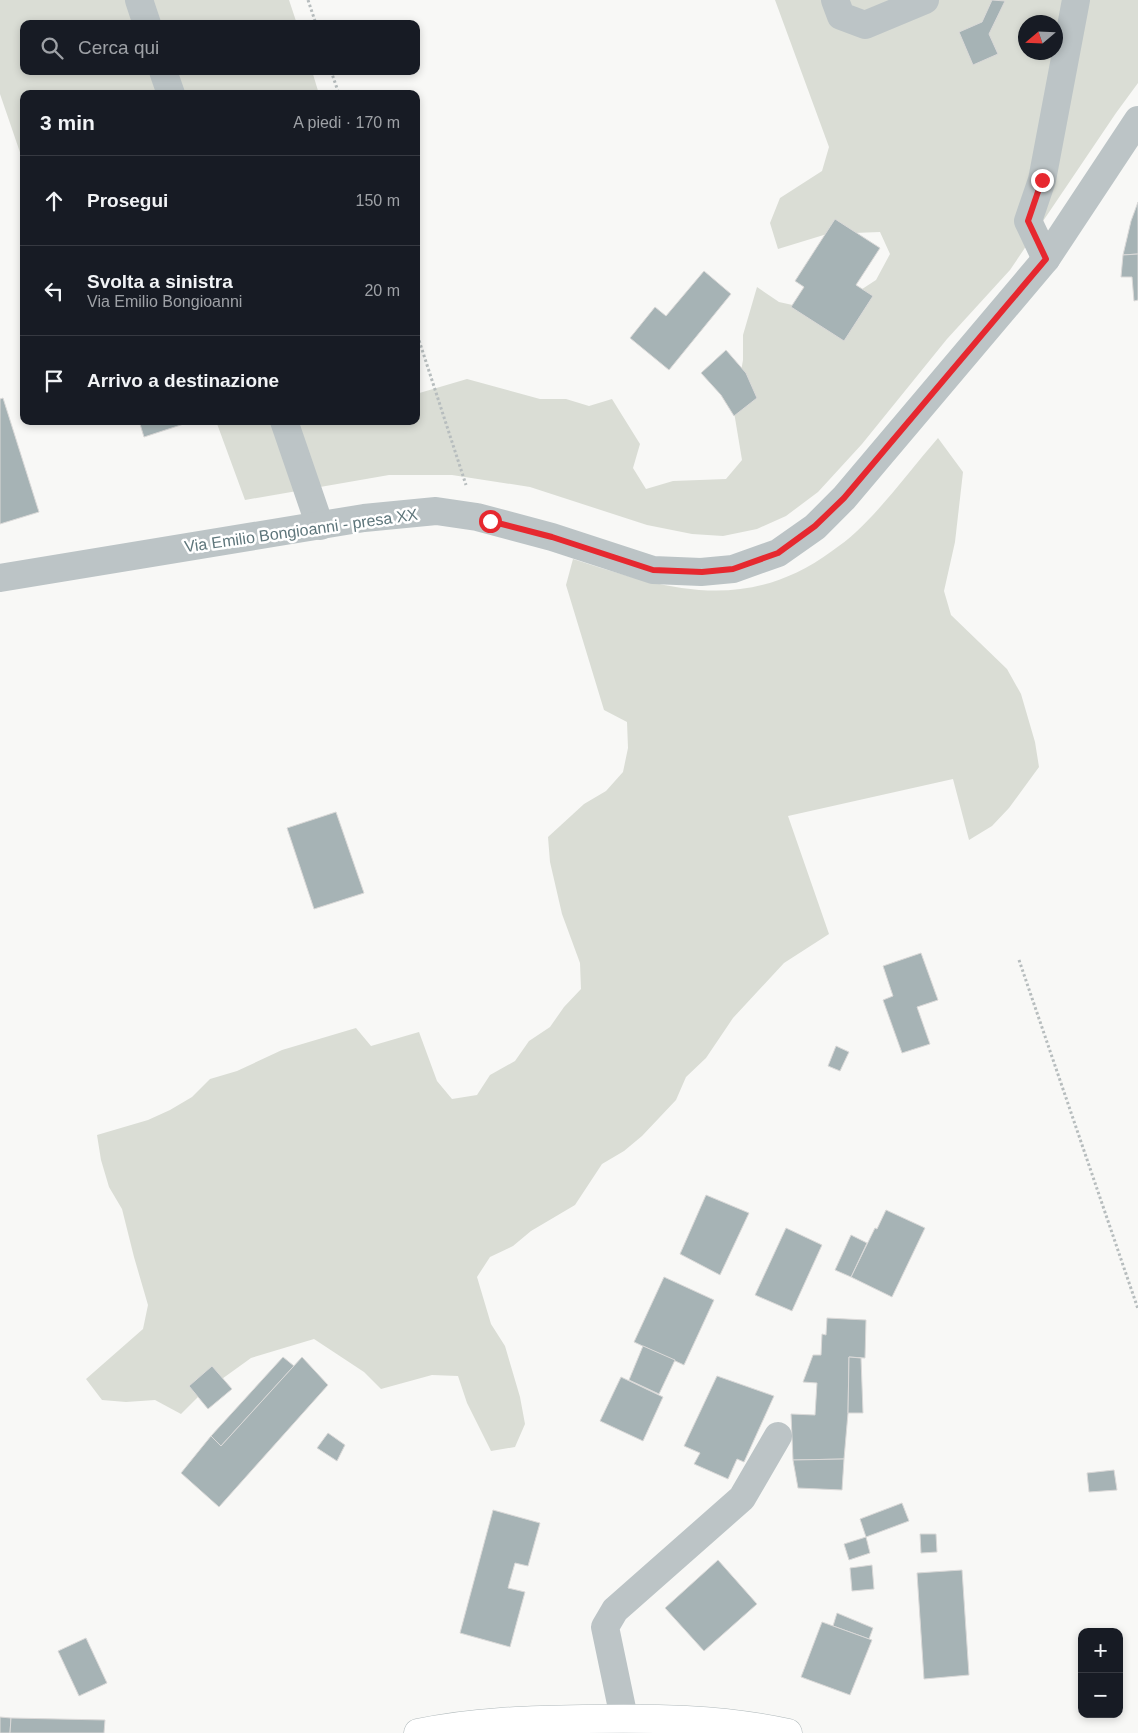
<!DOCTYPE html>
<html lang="it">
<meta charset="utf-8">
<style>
:root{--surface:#171b24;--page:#242831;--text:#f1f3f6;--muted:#9ea1a6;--line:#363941}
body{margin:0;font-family:Helvetica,sans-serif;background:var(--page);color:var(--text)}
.controls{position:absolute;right:15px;bottom:15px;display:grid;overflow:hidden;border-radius:10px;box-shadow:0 2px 8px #0003}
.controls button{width:45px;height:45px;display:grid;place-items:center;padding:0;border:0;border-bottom:1px solid var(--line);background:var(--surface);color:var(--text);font:25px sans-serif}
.compass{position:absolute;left:1018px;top:15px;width:45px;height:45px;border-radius:50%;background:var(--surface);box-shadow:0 2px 8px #0003;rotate:251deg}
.stop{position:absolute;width:15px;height:15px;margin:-11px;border:4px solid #e6282f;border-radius:50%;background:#fff}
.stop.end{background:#e6282f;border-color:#fff;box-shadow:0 1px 5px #0008}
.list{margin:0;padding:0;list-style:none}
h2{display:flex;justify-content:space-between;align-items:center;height:65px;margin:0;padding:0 20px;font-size:21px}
h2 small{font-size:16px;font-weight:400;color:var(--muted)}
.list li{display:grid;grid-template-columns:32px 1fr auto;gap:15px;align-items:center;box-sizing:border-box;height:90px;padding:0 20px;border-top:1px solid var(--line)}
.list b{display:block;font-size:19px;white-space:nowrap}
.list p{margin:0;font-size:16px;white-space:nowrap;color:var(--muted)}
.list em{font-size:16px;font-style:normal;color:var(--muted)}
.icon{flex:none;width:28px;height:28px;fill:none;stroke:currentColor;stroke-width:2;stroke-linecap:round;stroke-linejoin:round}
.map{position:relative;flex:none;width:1138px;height:1733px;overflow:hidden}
.search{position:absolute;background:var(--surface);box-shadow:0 2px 8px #0003;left:20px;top:20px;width:400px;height:55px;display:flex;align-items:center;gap:12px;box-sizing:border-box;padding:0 18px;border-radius:10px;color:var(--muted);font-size:19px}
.panel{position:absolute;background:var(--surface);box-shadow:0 2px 8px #0003;left:20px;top:90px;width:400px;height:335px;border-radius:10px}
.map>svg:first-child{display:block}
</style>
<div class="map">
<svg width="1138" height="1733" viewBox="0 0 1138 1733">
<rect width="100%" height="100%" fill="#f8f8f6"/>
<g fill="#daddd5" fill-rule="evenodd">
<polygon points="0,0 289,0 297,24 24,24 24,71 312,71 319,94 24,94 24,164 0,94"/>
<path d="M775 0H1138V83L1116 113 1010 270 947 339 862 444 818 492 786 516 757 529 723 536 692 534 647 525 530 487 452 475H389L245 500 216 421H416V394L467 379 540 399H566L589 406 612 399 640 444 633 468 646 489 673 481 726 479 742 460 734 412 743 360V335L757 287 779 302 806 308 856 293 876 280 890 254 880 232 827 234 778 249 770 223 780 198 822 171 829 147ZM1026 22H1056V52H1026Z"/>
<path d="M938 438 963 472 955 542 944 591 951 615 1007 669 1021 694 1035 742 1039 767 1009 808 992 826 969 840 953 779 788 816 829 934 784 963 733 1018 706 1058 686 1077 676 1100 642 1136 624 1151 602 1164 575 1205 531 1231 513 1246 490 1257 477 1277 491 1324 505 1346 520 1397 525 1424 515 1447 491 1451 467 1403 458 1376 432 1375 381 1389 364 1372 314 1339 251 1358 201 1394 181 1414 155 1400 126 1402 102 1400 86 1379 143 1329 148 1305 134 1257 122 1209 109 1187 101 1160 97 1135 148 1120 170 1110 192 1097 210 1079 237 1071 282 1050 356 1028 371 1046 419 1032 437 1081 452 1099 477 1095 490 1075 515 1061 529 1041 550 1027 564 1007 581 989 580 963 562 914 550 862 548 837 584 804 606 791 623 772 628 748 627 722 604 710 566 585 573 559C666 589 745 615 832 551 840 545 849 539 856 532 886 504 911 469 938 438Z"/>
</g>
<g fill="#a6b3b5" stroke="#dad9d8">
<polygon points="992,0 1005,1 989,34 998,54 973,65 959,32 982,22"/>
<polygon points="1138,202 1138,254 1123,255 1131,221"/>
<polygon points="835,219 880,248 856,285 873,296 844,341 791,307 804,287 795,281"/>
<polygon points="1138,254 1138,300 1134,301 1132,277 1121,277 1123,255"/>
<polygon points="704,271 731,294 669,370 630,338 655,307 666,316"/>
<polygon points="726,350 746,373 757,398 734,416 721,395 701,373"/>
<polygon points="3,398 39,512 0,524 0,399"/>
<polygon points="139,421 193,421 144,437"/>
<polygon points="336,812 364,893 314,909 287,828"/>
<polygon points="921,953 938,1000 917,1007 930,1044 902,1053 883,1000 893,996 883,966"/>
<polygon points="836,1046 849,1052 840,1071 828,1066"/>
<polygon points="706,1195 749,1213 720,1275 680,1254"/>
<polygon points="886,1210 925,1228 892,1297 851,1277 875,1228 877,1229"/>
<polygon points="786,1228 822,1245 792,1311 755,1295"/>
<polygon points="851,1235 867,1243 851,1277 835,1270"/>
<polygon points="664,1277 714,1300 684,1365 634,1342"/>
<polygon points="827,1318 866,1320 865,1358 849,1357 848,1413 844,1459 793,1460 791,1414 815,1415 817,1383 803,1382 813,1355 821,1355 822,1334 826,1335"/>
<polygon points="643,1346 675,1360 659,1394 629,1380"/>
<polygon points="283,1357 294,1366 221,1446 211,1436"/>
<polygon points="302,1357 328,1385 219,1507 181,1473 211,1436 221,1446"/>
<polygon points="849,1357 861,1358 863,1413 848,1413"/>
<polygon points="212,1366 232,1389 208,1409 189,1386"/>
<polygon points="717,1376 774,1396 744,1462 737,1459 728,1479 694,1464 700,1453 684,1446"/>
<polygon points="621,1377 663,1397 643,1441 600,1421"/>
<polygon points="328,1433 345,1445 337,1461 317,1448"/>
<polygon points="844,1459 842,1490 798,1488 793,1460"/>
<polygon points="1114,1470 1117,1490 1089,1492 1087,1473"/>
<polygon points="902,1503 909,1521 866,1537 860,1519"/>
<polygon points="493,1510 540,1523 528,1566 515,1563 508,1588 525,1592 510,1647 460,1633"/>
<polygon points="920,1534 936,1534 937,1552 921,1553"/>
<polygon points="866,1537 870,1553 849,1560 844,1544"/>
<polygon points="718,1560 757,1604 704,1651 665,1608"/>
<polygon points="872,1565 874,1589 852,1591 850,1568"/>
<polygon points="962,1570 969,1675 924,1679 917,1573"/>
<polygon points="837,1613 873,1628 869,1639 833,1626"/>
<polygon points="822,1622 872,1640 850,1695 801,1677"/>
<polygon points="86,1638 107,1683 79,1696 58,1651"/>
<polygon points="0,1717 11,1718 10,1733 0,1733"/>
<polygon points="11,1718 105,1720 104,1733 10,1733"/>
</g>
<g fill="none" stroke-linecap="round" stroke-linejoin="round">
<g stroke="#b0b9bb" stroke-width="29">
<path id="major" d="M418 1733C473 1721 529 1720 584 1719 653 1718 720 1718 788 1733"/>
</g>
<g stroke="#b7bdbe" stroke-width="3" stroke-dasharray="2.5 2.5" stroke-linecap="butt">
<polyline points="308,0 316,24"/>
<polyline points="331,71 339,94"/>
<polyline points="416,331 466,485"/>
<polyline points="1019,960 1138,1309"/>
</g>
<g stroke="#bcc4c6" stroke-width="28">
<polyline points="139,0 147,24"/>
<polyline points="835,0 841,16 865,25 925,0"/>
<polyline points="163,71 171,94"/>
<polyline points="1046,259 1028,221 1042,180 1076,0"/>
<polyline points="284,421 320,526"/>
<polyline points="0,578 364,518 436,511 477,517 552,537 653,570 701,572 733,569 778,553 815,527 844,498 1046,259 1138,120"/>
<polyline points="624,1718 605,1627 615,1610 742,1498 778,1436"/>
</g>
<use href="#major" stroke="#fff" stroke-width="28"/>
</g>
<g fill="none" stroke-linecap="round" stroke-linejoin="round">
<polyline stroke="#e6282f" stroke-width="6" points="490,521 552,537 653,570 702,572 733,569 778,553 815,526 844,498 1046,259 1028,221 1042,180"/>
</g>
<g text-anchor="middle" stroke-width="5" stroke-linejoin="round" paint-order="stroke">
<g font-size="16" fill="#5e767b" stroke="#fff">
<text transform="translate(301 530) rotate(-8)" y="6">Via Emilio Bongioanni - presa XX</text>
</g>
</g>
</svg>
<div class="controls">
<button>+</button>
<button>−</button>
</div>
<svg class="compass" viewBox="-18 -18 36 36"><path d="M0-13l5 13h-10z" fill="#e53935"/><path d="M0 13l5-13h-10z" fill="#9ea1a6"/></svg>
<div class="stop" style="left:490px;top:521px"></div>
<div class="stop end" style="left:1042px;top:180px"></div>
<div class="search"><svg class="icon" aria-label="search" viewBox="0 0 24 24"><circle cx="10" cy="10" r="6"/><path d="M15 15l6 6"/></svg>Cerca qui</div>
<section class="panel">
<h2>3 min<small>A piedi · 170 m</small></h2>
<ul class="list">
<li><svg class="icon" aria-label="ahead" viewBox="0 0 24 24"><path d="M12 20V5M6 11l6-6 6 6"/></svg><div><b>Prosegui</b></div><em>150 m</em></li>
<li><svg class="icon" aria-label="left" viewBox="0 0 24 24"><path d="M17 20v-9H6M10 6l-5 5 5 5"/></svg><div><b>Svolta a sinistra</b><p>Via Emilio Bongioanni</p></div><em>20 m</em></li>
<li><svg class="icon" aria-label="arrive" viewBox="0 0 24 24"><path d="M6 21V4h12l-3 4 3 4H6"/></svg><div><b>Arrivo a destinazione</b></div></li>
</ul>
</section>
</div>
